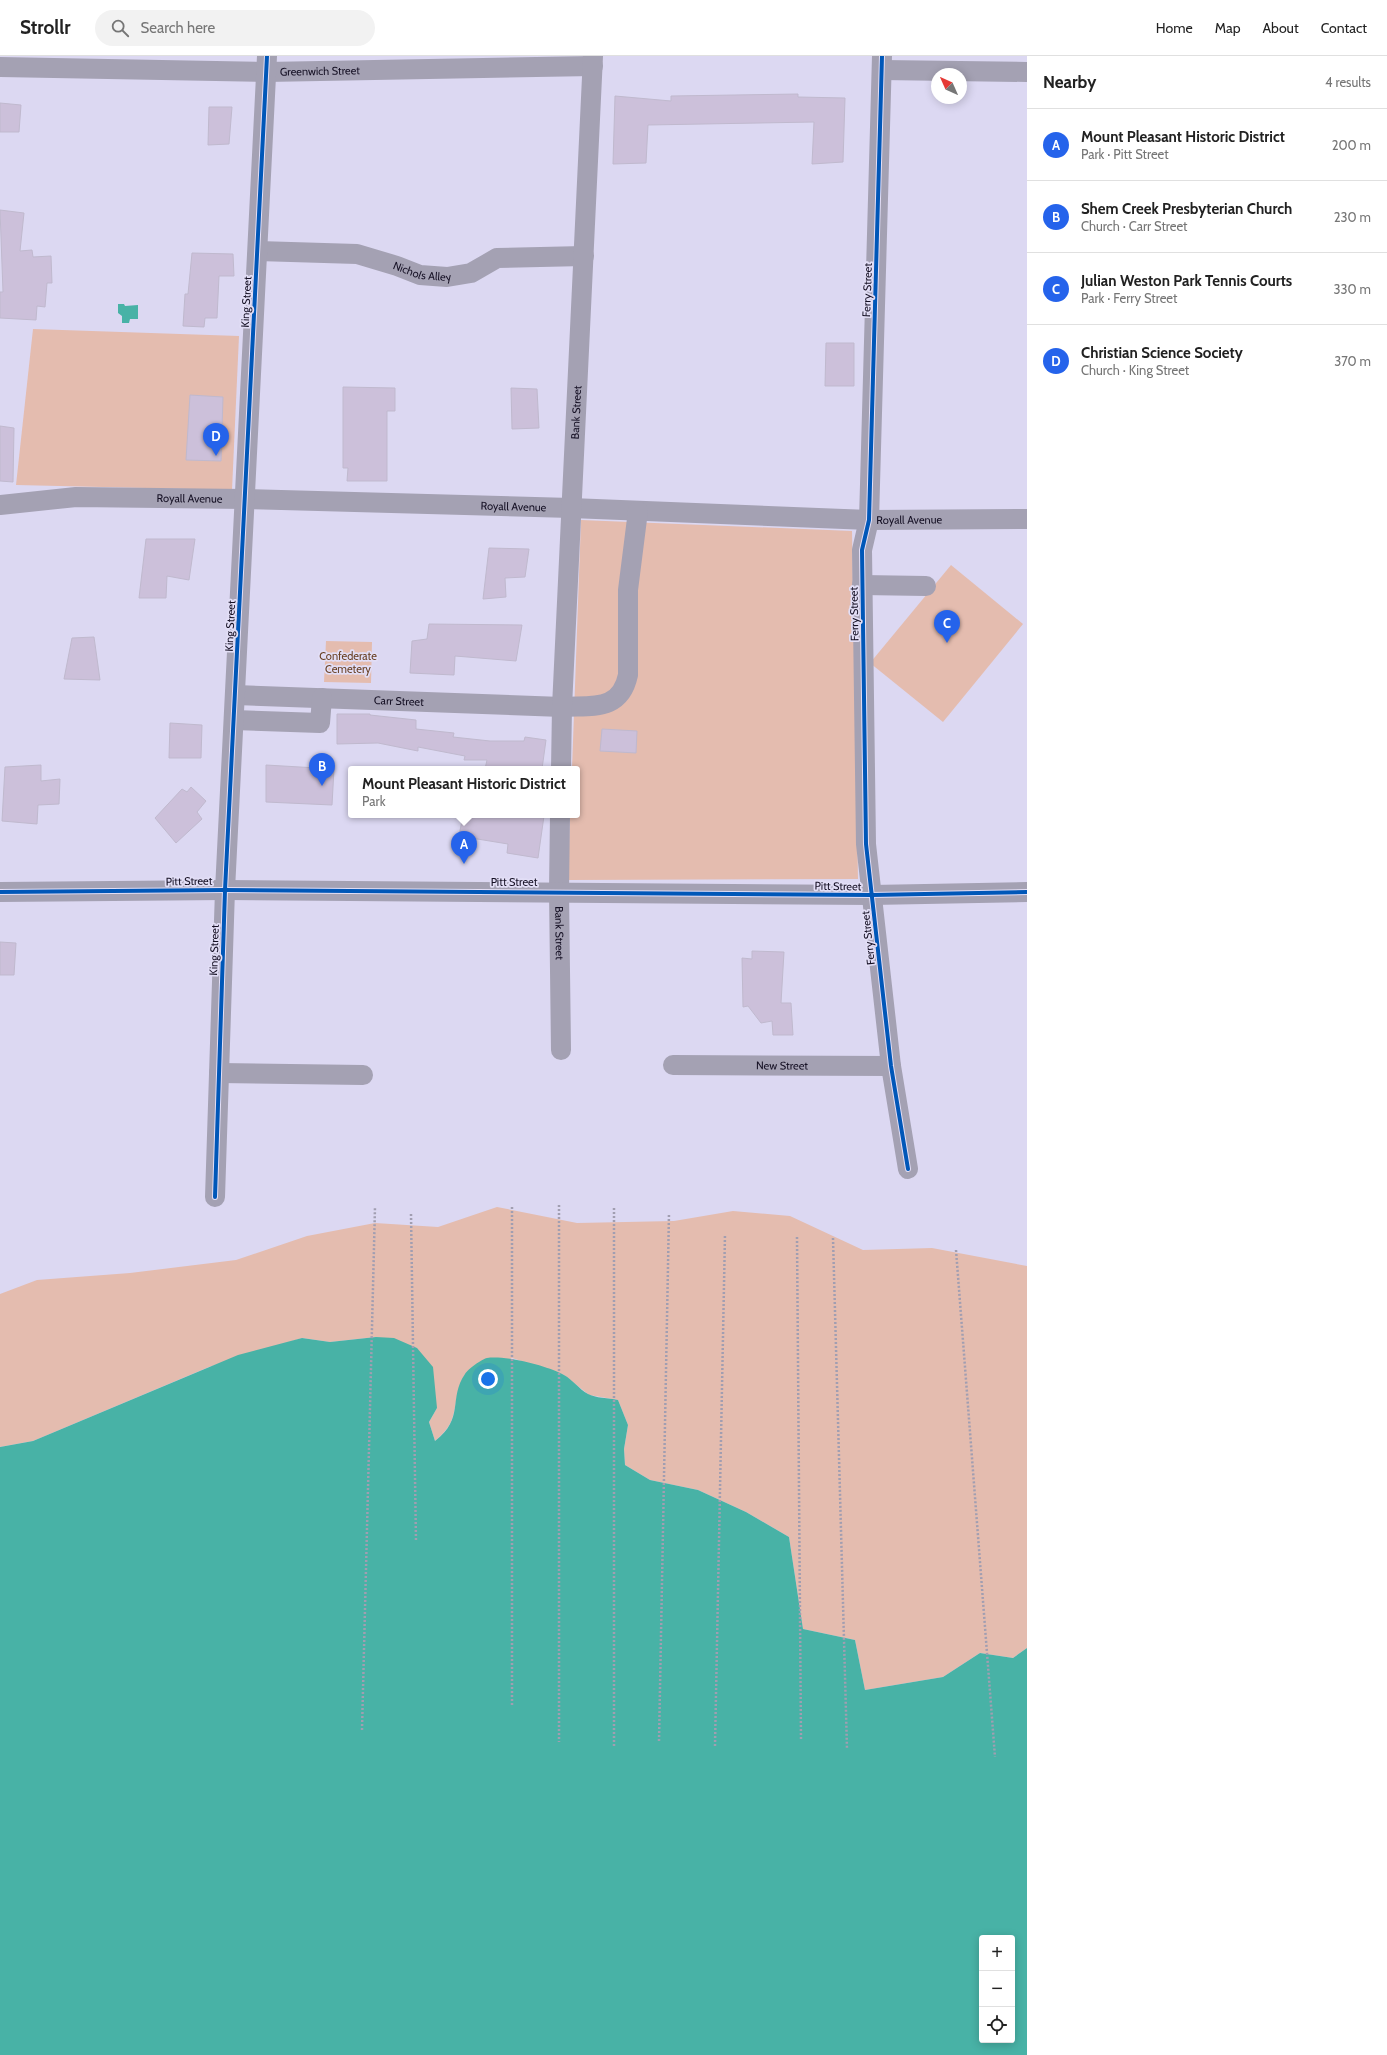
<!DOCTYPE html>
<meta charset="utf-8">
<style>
:root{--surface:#fff;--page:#f2f2f2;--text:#222;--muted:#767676;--line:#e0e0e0;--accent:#2563eb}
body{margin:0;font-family:Cabin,sans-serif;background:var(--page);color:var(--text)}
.controls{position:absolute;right:12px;bottom:12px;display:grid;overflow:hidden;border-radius:4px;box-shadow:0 2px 10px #0003}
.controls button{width:36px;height:36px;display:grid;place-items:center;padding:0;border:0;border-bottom:1px solid var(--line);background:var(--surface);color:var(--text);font:20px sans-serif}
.compass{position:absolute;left:931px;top:12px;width:36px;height:36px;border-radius:50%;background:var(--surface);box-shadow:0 2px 10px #0003;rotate:315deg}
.you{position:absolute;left:488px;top:1323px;width:14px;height:14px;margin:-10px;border:3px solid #fff;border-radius:50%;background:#1a73e8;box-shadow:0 0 0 6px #1a73e833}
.badge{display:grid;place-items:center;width:26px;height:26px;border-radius:50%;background:var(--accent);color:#fff;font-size:13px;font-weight:700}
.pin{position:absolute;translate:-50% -33px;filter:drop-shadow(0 1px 2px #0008)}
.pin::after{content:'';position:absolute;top:21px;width:14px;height:12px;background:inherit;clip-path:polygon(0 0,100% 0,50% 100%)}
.popup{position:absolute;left:348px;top:710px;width:232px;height:52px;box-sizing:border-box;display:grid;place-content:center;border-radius:4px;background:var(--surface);filter:drop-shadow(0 1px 3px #0005);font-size:13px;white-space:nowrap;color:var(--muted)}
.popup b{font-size:15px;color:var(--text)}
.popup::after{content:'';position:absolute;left:50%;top:100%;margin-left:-8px;border:8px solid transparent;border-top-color:var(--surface)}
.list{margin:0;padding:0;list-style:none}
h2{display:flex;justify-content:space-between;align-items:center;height:52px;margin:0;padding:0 16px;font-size:17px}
h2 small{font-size:13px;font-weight:400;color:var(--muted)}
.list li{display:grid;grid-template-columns:26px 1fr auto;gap:12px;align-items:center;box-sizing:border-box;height:72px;padding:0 16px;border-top:1px solid var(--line)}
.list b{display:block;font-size:15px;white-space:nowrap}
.list p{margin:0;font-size:13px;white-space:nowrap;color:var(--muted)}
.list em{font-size:13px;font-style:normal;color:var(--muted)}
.icon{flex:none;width:22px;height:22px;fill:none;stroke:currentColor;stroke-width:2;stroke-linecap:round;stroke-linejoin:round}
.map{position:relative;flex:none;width:1027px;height:1999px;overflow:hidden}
header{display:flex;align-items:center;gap:24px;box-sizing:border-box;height:56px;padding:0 20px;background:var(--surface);border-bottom:1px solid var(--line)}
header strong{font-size:19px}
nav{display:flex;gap:22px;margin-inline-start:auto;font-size:14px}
.search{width:280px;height:36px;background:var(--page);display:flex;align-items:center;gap:10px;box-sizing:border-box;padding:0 14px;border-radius:22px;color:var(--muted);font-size:15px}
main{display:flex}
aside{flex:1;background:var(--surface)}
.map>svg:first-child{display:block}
</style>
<header>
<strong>Strollr</strong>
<div class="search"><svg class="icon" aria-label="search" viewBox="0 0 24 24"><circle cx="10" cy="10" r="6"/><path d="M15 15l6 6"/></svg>Search here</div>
<nav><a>Home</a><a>Map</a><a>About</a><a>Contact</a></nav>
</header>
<main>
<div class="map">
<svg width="1027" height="1999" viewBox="0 0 1027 1999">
<rect width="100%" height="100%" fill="#dcd8f2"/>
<g fill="#e4bcaf">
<polygon points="33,273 239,280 232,434 16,429"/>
<polygon points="581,464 852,475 858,823 568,824 570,759 577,759 577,713 572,713"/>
<polygon points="951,509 1023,568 943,666 870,607"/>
<polygon points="326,585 372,586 371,627 324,626"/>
<path d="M497 1151 577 1167 674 1165 733 1155 790 1160 863 1194 932 1192 1027 1210V1592L1013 1602 980 1597 943 1621 865 1634 855 1584 803 1573 789 1481 746 1456 698 1434 650 1424 625 1409 624 1393 628 1369 618 1344 589 1339 564 1319 512 1302 458 1335C453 1360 455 1368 435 1385L429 1366 437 1352 376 1281 330 1286 302 1282 209 1311 33 1385 0 1391V1238L37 1224 130 1217 236 1204 307 1180 375 1167 438 1171Z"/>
</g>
<g fill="#48b2a6" fill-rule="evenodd">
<polygon points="118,248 124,248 125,250 138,249 138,263 130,263 129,267 122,267 122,260 118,257"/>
<path d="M376 1281 394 1282 417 1292 433 1311 437 1352 429 1366 435 1385C465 1362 448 1343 465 1318 468 1313 482 1303 487 1302 505 1299 548 1310 564 1319 573 1324 579 1333 588 1338 595 1342 609 1342 618 1344L628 1369 624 1393 625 1409 650 1424 698 1434 746 1456 789 1481 803 1573 855 1584 865 1634 943 1621 980 1597 1013 1602 1027 1592V1999H0V1391L33 1385 238 1299 302 1282 330 1286ZM982 1882H1012V1984H982Z"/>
</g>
<g fill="#ccc0da" stroke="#c0b9ce">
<polygon points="798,38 798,41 845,42 843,106 812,108 814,66 648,69 646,107 613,108 615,40 671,45 671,40"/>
<polygon points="0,47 21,49 19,76 0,76"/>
<polygon points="209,51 232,51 229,88 208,89"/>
<polygon points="0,154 24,157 20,195 32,194 33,201 51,200 52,227 47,227 45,251 37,250 36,264 0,262 0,236 3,236"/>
<polygon points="192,197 233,198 234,220 219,220 217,262 205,262 204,271 183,270 185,238 188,238"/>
<polygon points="826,287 854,287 854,330 825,330"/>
<polygon points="343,331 395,332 395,355 387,355 387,425 347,425 348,412 343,412"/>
<polygon points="511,332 537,333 539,372 512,373"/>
<polygon points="190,339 223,341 221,405 186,404"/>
<polygon points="0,370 14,372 13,426 0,425"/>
<polygon points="146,483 195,483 189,524 167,520 166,542 139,542"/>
<polygon points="489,492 529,493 525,521 505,522 506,541 483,543"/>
<polygon points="429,568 522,569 516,605 455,600 454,619 410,617 412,585 427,583"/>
<polygon points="94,581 100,624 64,623 72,582"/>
<polygon points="337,658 370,658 370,659 416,664 416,673 454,677 453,681 490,685 524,685 525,681 546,684 542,713 485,713 487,704 464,704 465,700 418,691 418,695 378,687 337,688"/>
<polygon points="170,667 202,669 201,702 169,702"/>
<polygon points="602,673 637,675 636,697 600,695"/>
<polygon points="41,709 41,725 60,723 59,748 38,749 37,768 2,765 5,711"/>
<polygon points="266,709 334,713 332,749 266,746"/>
<polygon points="191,731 206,745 197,756 202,763 176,787 155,762 182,733 187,736"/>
<polygon points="463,759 544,760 538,802 507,797 508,788 459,780"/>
<polygon points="0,886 16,887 14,919 0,919"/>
<polygon points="752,895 784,896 781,947 791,947 793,979 773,979 772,965 761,967 748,950 743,951 742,902 752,903"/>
</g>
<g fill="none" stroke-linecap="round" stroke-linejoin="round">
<g stroke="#a19eb1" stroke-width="2.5" stroke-dasharray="2 2" stroke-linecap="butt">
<polyline points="559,1149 559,1686"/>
<polyline points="411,1158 416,1486"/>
<polyline points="797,1181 801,1685"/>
<polyline points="833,1182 847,1693"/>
<polyline points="956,1194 995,1701"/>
<polyline points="512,1649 512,1149"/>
<polyline points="362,1674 375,1151"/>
<polyline points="659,1685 669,1157"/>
<polyline points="614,1690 614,1150"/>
<polyline points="715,1690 725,1178"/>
</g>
<g stroke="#a4a1b3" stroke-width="20">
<polyline points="882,0 869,464 862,494 866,788 891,1010 908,1113"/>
<path id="s1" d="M0 11 266 16 593 10"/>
<polyline points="882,14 1027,16"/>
<path id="s2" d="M258 195 357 198 397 210 420 219 447 221 471 217 497 202 584 200"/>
<path id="s3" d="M0 449 76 441 245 443 571 452 869 464 1027 463"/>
<polyline points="862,529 926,530"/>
<path id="s4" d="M236 639 562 651C592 649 620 656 628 619V534L638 455"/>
<polyline points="234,664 320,667 322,642"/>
<path id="s5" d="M561 713 562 651 593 0"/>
<path id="s6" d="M560 759 559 835 561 994"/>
<polyline points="0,836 225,834 872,839 1027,836"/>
<path id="s7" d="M673 1009 891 1010"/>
<polyline points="219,1017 363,1019"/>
<polyline points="215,1141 225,834 267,0"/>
</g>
<g stroke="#e2def6" stroke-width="6">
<g id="cycleway">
<polyline points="882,0 869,464 862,494 866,788 891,1010 908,1113"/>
<polyline points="0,836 225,834 872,839 1027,836"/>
<polyline points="215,1141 225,834 267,0"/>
</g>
</g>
<use href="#cycleway" stroke="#0057b8" stroke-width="4"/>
</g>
<g text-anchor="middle" stroke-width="3.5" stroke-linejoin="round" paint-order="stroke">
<g font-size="11" fill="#151024" stroke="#e2def6">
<text dy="4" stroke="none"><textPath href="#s1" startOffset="320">Greenwich Street</textPath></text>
<text dy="4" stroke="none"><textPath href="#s2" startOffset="167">Nichols Alley</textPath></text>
<text transform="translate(867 234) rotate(-88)" y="4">Ferry Street</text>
<text transform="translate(246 246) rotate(-87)" y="4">King Street</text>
<text dy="4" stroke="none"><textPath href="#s5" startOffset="357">Bank Street</textPath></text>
<text dy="4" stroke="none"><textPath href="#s3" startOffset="190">Royall Avenue</textPath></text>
<text dy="4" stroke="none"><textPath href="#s3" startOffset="514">Royall Avenue</textPath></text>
<text dy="4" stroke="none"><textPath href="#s3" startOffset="910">Royall Avenue</textPath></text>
<text transform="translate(854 558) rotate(-91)" y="4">Ferry Street</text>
<text transform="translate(230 570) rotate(-87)" y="4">King Street</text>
<text dy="4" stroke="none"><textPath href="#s4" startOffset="163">Carr Street</textPath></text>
<text transform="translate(189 825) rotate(-1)" y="4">Pitt Street</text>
<text x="514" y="830">Pitt Street</text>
<text transform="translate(838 830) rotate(1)" y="4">Pitt Street</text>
<text dy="4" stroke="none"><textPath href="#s6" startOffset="118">Bank Street</textPath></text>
<text transform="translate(868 882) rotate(-96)" y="4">Ferry Street</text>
<text transform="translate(214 894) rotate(-88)" y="4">King Street</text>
<text dy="4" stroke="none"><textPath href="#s7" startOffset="109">New Street</textPath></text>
</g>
<g font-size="11" fill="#673e21" stroke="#e2def6">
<text x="348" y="604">Confederate<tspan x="348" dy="13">Cemetery</tspan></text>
</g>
</g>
</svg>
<div class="controls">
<button>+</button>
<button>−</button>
<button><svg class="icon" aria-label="locate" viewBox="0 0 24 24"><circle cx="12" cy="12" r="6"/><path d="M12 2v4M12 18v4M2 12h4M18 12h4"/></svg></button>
</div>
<svg class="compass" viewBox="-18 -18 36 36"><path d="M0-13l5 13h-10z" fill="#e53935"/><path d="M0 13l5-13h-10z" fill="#767676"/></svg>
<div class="you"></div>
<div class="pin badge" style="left:464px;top:808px">A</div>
<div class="popup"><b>Mount Pleasant Historic District</b>Park</div>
<div class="pin badge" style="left:322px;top:730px">B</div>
<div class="pin badge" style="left:947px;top:587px">C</div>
<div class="pin badge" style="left:216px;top:400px">D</div>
</div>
<aside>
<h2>Nearby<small>4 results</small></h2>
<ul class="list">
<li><span class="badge">A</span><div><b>Mount Pleasant Historic District</b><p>Park · Pitt Street</p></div><em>200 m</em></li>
<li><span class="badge">B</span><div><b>Shem Creek Presbyterian Church</b><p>Church · Carr Street</p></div><em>230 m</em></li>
<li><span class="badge">C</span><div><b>Julian Weston Park Tennis Courts</b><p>Park · Ferry Street</p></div><em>330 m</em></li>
<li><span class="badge">D</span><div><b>Christian Science Society</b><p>Church · King Street</p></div><em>370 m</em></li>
</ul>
</aside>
</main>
